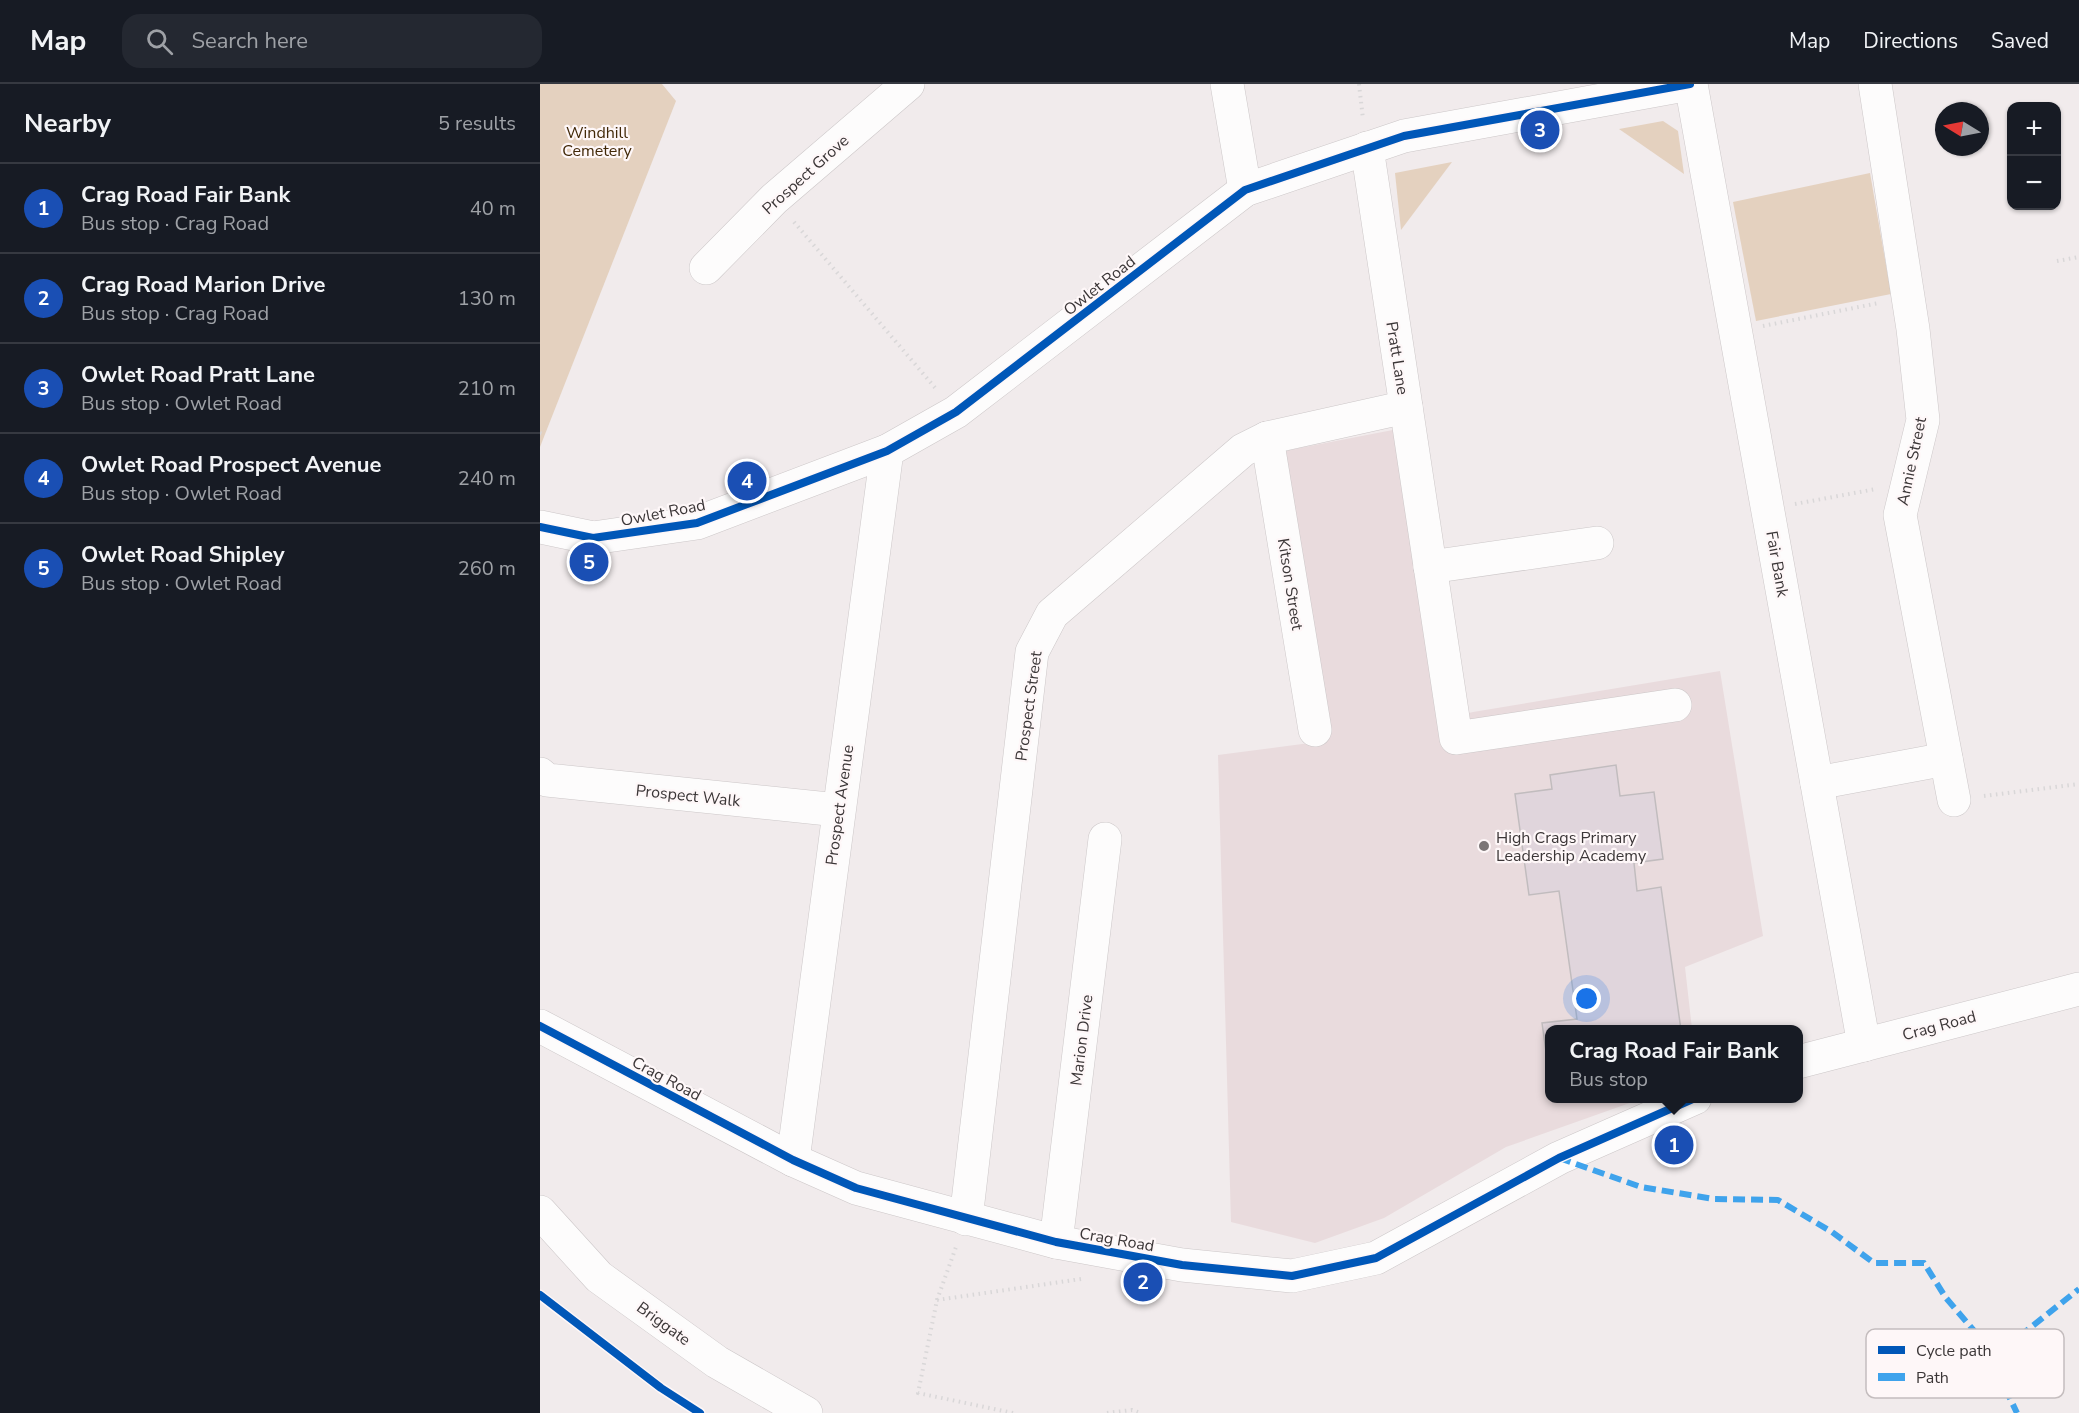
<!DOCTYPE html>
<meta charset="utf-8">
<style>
:root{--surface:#171b24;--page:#242831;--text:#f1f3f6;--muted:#9ea1a6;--line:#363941;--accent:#db2777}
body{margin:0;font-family:"Nunito Sans",sans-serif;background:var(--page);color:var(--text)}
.controls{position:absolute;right:18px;top:18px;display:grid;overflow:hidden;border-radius:12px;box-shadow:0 2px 4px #0004}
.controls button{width:54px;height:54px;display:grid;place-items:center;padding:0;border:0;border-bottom:2px solid var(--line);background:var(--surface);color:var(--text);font:30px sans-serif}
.compass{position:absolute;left:1395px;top:18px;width:54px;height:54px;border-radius:50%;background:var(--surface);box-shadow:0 2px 4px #0004;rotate:280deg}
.you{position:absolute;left:1047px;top:915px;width:21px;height:21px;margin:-15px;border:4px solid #fff;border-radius:50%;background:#1a73e8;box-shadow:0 0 0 9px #1a73e833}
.badge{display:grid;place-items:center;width:39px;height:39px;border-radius:50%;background:var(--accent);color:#fff;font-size:20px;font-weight:700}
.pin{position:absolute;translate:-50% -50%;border:3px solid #fff;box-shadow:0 2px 6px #0006}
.popup{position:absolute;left:1005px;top:941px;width:258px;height:78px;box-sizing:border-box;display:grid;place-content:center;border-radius:12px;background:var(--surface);filter:drop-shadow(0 2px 4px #0005);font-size:20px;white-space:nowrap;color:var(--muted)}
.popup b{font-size:22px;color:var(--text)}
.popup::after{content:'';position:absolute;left:50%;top:100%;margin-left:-12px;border:12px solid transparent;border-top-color:var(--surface)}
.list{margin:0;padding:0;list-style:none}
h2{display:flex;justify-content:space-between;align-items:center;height:78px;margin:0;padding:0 24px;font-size:26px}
h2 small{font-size:20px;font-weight:400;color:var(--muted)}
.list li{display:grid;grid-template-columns:39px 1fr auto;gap:18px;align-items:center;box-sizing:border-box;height:90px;padding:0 24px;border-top:2px solid var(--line)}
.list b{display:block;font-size:22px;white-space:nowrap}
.list p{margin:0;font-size:20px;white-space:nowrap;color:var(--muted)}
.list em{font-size:20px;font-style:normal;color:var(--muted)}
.icon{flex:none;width:33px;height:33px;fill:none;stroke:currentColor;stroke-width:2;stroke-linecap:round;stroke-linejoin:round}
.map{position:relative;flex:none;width:1539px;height:1329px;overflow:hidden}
header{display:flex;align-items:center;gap:36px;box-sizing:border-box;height:84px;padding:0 30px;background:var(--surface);border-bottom:2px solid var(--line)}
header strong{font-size:28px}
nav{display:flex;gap:33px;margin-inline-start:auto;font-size:21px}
.search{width:420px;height:54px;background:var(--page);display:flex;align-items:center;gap:15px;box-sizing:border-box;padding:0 21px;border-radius:18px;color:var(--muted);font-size:22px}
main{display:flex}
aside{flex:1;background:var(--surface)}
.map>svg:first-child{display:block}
</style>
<header>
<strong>Map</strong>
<div class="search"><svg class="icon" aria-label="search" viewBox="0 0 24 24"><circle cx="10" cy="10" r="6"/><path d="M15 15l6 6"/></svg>Search here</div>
<nav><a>Map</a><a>Directions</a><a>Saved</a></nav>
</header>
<main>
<aside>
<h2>Nearby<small>5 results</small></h2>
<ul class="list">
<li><span class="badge" style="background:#1a4fb4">1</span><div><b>Crag Road Fair Bank</b><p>Bus stop · Crag Road</p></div><em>40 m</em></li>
<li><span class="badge" style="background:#1a4fb4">2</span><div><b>Crag Road Marion Drive</b><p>Bus stop · Crag Road</p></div><em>130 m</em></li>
<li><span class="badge" style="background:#1a4fb4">3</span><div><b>Owlet Road Pratt Lane</b><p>Bus stop · Owlet Road</p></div><em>210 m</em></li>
<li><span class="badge" style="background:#1a4fb4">4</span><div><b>Owlet Road Prospect Avenue</b><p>Bus stop · Owlet Road</p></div><em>240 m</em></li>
<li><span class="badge" style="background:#1a4fb4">5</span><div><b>Owlet Road Shipley</b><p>Bus stop · Owlet Road</p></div><em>260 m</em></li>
</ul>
</aside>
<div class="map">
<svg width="1539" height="1329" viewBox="0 0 1539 1329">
<rect width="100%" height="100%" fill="#f1ebec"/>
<polygon fill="#e9dbdd" points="858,345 899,636 933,628 1180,587 1223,852 1145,883 1152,945 1010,946 1010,1014 1101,1015 966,1063 844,1134 775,1159 691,1138 678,671 785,657 744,367"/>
<g fill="#e4d1bf">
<polygon points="0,0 122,0 136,17 0,363"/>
<polygon points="1123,37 1138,47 1144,90 1079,45"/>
<polygon points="912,78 861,146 855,89"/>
<polygon points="1330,89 1351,210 1216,237 1193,118"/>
</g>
<polygon fill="#e0d5dc" stroke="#c1bcbe" stroke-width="1.5" points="1076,681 1080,712 1114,708 1123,775 1094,779 1097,807 1121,803 1141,946 1010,946 1010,996 1002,939 1037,935 1019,807 989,811 975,710 1012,705 1010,691"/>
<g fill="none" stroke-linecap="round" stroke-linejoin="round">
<g stroke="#ccc7c8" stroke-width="34">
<g id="minor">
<polyline points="687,0 705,106"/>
<polyline points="1151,0 1324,961"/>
<polyline points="1335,0 1373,245 1383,336 1360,431 1414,716"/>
<polyline points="827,64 916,654 1135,621"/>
<polyline points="166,184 234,115 368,0"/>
<polyline points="727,354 775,646"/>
<polyline points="0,443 53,454 157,439 347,367 416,328 705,106 864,52 1150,0"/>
<polyline points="890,483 1057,459"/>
<polyline points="0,690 7,696 298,726"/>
<polyline points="1277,699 1406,675"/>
<polyline points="0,942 253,1076 316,1104 516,1158 642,1181 752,1192 836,1174 1019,1074 1155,1014"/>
<polyline points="1258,978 1539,905"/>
<polyline points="253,1076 347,367"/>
<polyline points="426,1135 492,568 512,530 703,366 727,354 866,323"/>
<polyline points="516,1158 565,755"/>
</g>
</g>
<g stroke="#ccc7c8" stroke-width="34">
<polyline id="major" points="0,1128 59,1193 177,1278 266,1329"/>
</g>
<g stroke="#d9d7d8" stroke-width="4" stroke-dasharray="1.5 4.5" stroke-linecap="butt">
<polyline points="819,0 823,35"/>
<polyline points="254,138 397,306"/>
<polyline points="1517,177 1539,173"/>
<polyline points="1223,242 1339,219"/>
<polyline points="0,349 5,351"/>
<polyline points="1255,420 1336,405"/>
<polyline points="1444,712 1539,700"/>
<polyline points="397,1216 416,1163"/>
<polyline points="473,1329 378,1309 397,1216 541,1195"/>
<polyline points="567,1329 592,1326 601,1329"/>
</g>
<use href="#minor" stroke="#fdfcfc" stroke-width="33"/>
<use href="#major" stroke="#fdfcfc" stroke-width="33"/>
<g stroke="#3fa3ec" stroke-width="6" stroke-dasharray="12 6" stroke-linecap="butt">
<polyline points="1019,1074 1101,1103 1174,1115 1238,1116 1292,1148 1334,1179 1384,1179 1406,1214 1442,1256 1477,1329"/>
<polyline points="1451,1275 1539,1205"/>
</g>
<g stroke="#fef7f8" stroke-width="11">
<g id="cycleway">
<polyline points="0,443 53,454 157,439 347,367 416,328 705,106 864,52 1150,0"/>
<polyline points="0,942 253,1076 316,1104 516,1158 642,1181 752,1192 836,1174 1019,1074 1155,1014"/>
<polyline points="0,1211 121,1304 160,1329"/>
</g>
</g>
<use href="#cycleway" stroke="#0057b8" stroke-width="8"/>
</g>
<circle fill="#7b7576" stroke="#fef7f8" stroke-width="2" cx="944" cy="762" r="6"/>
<g text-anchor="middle" stroke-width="4.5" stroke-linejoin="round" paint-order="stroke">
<g font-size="16" fill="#412807" stroke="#fef7f8">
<text x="57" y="54">Windhill<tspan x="57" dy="18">Cemetery</tspan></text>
</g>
<g font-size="16" fill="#3b3637" stroke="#fef7f8">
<text transform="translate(265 90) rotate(-42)" y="6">Prospect Grove</text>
<text transform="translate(559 201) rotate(-38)" y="6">Owlet Road</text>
<text transform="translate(858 274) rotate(81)" y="6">Pratt Lane</text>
<text transform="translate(1371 377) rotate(-78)" y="6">Annie Street</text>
<text transform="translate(123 428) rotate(-11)" y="6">Owlet Road</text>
<text transform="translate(1238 480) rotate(80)" y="6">Fair Bank</text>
<text transform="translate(751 500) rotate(81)" y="6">Kitson Street</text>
<text transform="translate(488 622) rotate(-82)" y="6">Prospect Street</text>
<text transform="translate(148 711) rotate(6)" y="6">Prospect Walk</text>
<text transform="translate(299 721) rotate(-82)" y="6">Prospect Avenue</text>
<text transform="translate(1399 941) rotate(-15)" y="6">Crag Road</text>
<text transform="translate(541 956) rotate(-83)" y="6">Marion Drive</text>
<text transform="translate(127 994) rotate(28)" y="6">Crag Road</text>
<text transform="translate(577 1155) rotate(10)" y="6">Crag Road</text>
<text transform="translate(124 1239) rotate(36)" y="6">Briggate</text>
</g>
<g font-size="16" fill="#3b3637" stroke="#fef7f8" text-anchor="start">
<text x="956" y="759">High Crags Primary<tspan x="956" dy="18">Leadership Academy</tspan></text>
</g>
</g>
<rect x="1326" y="1245" width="198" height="69" rx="9" fill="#fef7f8" stroke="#c4bdbe" stroke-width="1.5"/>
<rect x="1338" y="1262" width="27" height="8" fill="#0057b8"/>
<rect x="1338" y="1289" width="27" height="8" fill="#3fa3ec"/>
<g font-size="16" fill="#3b3637">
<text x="1376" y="1272">Cycle path</text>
<text x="1376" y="1299">Path</text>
</g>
</svg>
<div class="controls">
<button>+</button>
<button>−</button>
</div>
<svg class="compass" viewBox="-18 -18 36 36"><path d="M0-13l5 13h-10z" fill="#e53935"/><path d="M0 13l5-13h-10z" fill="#9ea1a6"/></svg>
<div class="you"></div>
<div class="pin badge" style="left:1134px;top:1061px;background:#1a4fb4">1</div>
<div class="popup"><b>Crag Road Fair Bank</b>Bus stop</div>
<div class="pin badge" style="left:603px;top:1198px;background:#1a4fb4">2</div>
<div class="pin badge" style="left:1000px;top:46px;background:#1a4fb4">3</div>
<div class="pin badge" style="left:207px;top:397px;background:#1a4fb4">4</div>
<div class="pin badge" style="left:49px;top:478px;background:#1a4fb4">5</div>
</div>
</main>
